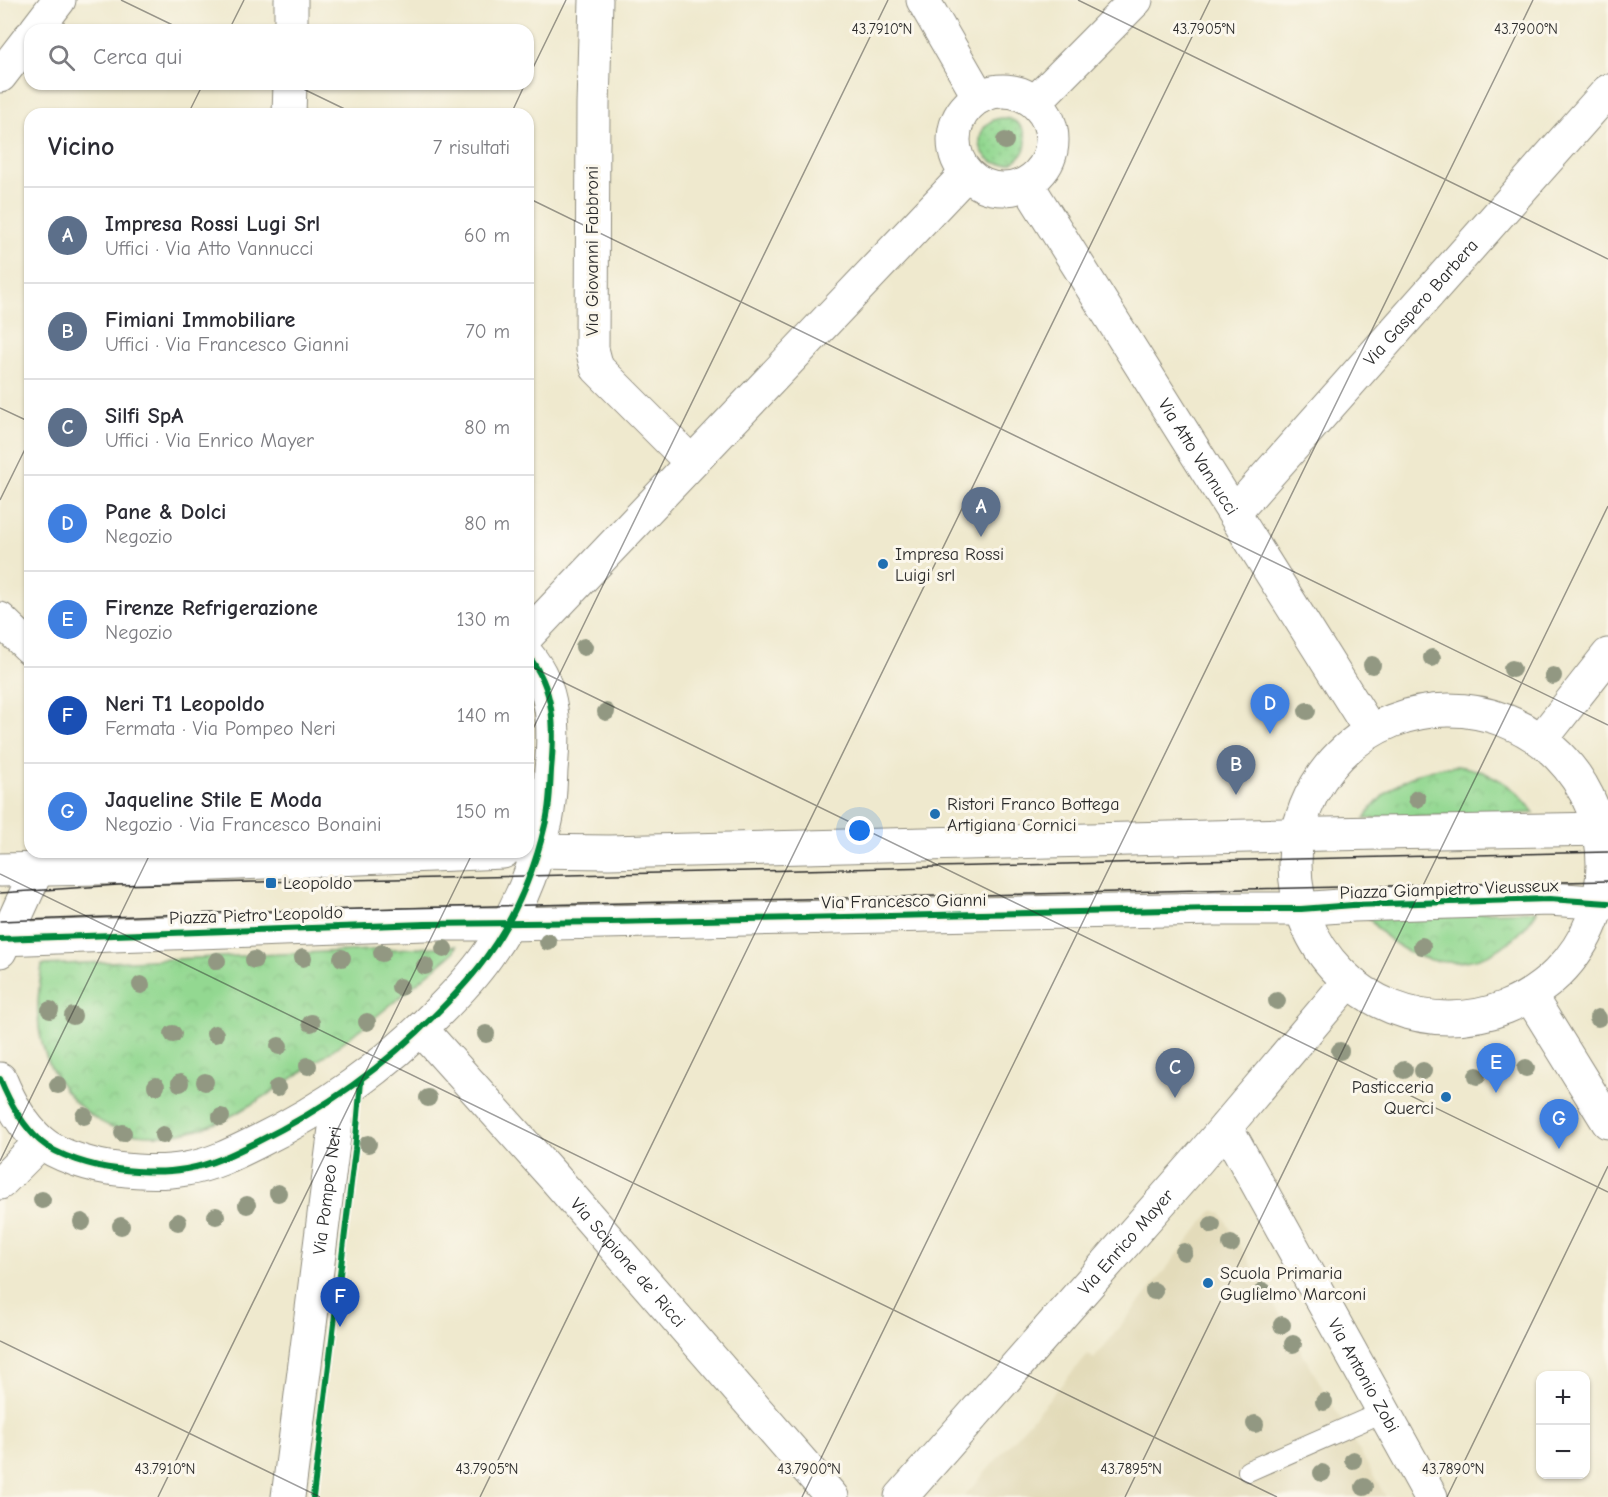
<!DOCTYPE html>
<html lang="it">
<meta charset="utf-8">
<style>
:root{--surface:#fff;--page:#f2f2f3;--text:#2b2b33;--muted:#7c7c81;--line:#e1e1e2;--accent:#1f6fb2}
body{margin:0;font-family:"Comic Neue",sans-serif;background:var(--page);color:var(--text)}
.controls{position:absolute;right:18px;bottom:18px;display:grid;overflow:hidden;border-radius:12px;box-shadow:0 2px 4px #0004}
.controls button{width:54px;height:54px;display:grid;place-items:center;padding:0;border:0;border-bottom:2px solid var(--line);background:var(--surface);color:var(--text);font:30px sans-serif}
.you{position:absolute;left:860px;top:831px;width:21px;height:21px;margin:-15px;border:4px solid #fff;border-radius:50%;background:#1a73e8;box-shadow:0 0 0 9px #1a73e833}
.badge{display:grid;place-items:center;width:39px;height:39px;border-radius:50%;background:var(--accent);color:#fff;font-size:20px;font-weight:700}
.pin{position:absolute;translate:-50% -50px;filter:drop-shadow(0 2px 3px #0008)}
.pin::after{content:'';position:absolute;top:32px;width:21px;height:18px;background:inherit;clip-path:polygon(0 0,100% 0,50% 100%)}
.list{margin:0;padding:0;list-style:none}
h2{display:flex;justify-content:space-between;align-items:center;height:78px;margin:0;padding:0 24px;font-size:26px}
h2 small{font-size:20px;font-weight:400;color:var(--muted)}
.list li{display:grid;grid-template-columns:39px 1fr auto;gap:18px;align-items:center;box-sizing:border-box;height:96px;padding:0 24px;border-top:2px solid var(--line)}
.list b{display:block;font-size:22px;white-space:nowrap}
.list p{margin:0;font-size:20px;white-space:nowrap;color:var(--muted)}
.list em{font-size:20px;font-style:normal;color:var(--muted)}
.icon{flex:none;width:33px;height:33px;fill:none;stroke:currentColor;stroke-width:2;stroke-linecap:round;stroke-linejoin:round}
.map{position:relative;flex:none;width:1608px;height:1497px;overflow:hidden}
.search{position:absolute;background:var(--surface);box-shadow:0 2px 4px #0004;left:24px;top:24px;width:510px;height:66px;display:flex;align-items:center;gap:15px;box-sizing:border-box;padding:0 21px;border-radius:18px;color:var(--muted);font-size:22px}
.panel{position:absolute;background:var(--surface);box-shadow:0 2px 4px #0004;left:24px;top:108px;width:510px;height:750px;border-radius:18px}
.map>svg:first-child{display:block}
</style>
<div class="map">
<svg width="1608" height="1497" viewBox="0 0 1608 1497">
<defs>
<pattern id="grass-dots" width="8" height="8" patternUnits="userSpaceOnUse" patternTransform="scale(1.5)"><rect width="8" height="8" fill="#93d891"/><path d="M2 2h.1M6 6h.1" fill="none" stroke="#7fba7d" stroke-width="1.8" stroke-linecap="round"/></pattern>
<pattern id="park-crowns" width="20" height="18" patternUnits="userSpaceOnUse" patternTransform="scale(1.5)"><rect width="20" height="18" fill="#93d891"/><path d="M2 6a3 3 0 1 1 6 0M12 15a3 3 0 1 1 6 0" fill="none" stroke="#7fba7d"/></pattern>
</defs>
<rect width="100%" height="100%" fill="#fbf7ec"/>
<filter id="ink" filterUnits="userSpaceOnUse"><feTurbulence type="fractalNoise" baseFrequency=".0167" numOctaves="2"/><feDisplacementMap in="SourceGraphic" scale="12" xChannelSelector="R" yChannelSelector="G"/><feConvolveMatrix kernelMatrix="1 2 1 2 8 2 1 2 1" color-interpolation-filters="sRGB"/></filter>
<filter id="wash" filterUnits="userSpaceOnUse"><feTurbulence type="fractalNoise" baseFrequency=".008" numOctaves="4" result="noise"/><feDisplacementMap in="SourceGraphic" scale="24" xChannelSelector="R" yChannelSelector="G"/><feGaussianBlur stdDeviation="1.35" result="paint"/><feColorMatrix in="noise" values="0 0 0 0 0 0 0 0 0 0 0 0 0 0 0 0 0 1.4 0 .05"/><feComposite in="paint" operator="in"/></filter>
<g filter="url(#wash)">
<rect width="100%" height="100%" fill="#efe9ce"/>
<polygon fill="#e3dbba" points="1213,1210 1221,1213 1386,1497 964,1497 1088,1354 1094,1359"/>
<circle fill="url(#grass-dots)" stroke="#5f825e" stroke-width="1.5" cx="1003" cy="141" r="23"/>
<g fill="url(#park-crowns)" stroke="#5f825e" stroke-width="1.5">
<path d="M1457 766C1489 770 1516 786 1534 813L1364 819C1385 786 1419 767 1457 766Z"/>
<path d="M1537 911C1495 978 1413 979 1367 916Z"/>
<path d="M456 946 453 953C396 1001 339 1049 276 1089 250 1106 222 1124 191 1131 152 1140 115 1136 84 1110 56 1087 39 1051 38 1015 37 998 40 981 42 965Z"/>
</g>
</g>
<g filter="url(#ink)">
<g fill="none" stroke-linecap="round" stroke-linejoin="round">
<g stroke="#8d8a7c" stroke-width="22">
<polyline id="service" points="1248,1471 1383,1412"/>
</g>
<g stroke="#8d8a7c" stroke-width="35">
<g id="minor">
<polyline points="596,0 593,105 592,349 597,368 691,462"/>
<polyline points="923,0 979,97"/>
<polyline points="36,30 59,0"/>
<polyline points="291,30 291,0"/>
<polyline points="0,76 30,37"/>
<polyline points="289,114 290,84"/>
<path id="s1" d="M1027 184 1370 730"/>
<path id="s2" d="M1235 512 1608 91"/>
<polyline points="0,619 30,648"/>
<circle cx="1449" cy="864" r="154"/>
<polyline points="1541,740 1608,655"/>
<polyline points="0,939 425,924 508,924"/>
<polyline points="1530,996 1608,1122"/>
<path id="s3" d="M421 1029 553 1176 832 1497"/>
<path id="s4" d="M1226 1127 1431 1497"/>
<path id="s5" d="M901 1497 1197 1161 1348 982"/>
</g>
</g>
<g stroke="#8d8a7c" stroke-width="35">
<g id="tertiary">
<circle cx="1003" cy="140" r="49"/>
<polyline points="1035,102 1136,0"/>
<polyline points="528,635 966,174"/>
<polyline points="528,851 609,852 1326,834 1608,829"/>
<polyline points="0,870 145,867 503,852"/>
<polyline points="508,924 1214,909 1301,909 1353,905 1549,899 1608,903"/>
<polyline points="0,951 45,852"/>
<path d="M0 1079C9 1101 22 1125 40 1141 57 1156 95 1167 117 1169 140 1172 164 1173 186 1169 211 1165 233 1154 255 1143 326 1108 383 1068 439 1011 456 994 473 976 487 956 515 917 534 872 545 825 550 808 550 788 551 770 555 729 555 688 528 656"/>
<polyline points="0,1183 41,1142"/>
<path id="s6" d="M288 1497 339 1097"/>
</g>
</g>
<use href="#service" stroke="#fff" stroke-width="20"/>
<use href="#minor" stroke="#fff" stroke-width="33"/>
<use href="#tertiary" stroke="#fff" stroke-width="33"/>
<g stroke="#2b2b2b" stroke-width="1.5">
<polyline points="0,893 118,885 1608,852"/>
<polyline points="0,921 269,911 1608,881"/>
</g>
<g stroke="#fbf7ec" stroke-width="10">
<g id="cycleway">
<polyline points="0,939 425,924 610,922 1214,909 1301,909 1353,905 1549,899 1608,903"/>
<path d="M0 1079C9 1101 22 1125 40 1141 57 1156 95 1167 117 1169 140 1172 164 1173 186 1169 211 1165 233 1154 255 1143 326 1108 383 1068 439 1011 456 994 473 976 487 956 515 917 534 872 545 825 550 808 550 788 551 770 555 729 555 688 528 656"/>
<polyline points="313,1497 355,1150 361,1081"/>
</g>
</g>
<use href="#cycleway" stroke="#00873e" stroke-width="6"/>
</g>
<g fill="#929882">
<circle cx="1005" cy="141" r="9"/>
<circle cx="584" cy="647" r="9"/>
<circle cx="1432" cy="658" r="9"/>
<circle cx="1372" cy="665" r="9"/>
<circle cx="1512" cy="669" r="9"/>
<circle cx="1553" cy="676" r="9"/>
<circle cx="1307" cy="711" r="9"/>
<circle cx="606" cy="712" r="9"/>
<circle cx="1417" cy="799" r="9"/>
<circle cx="548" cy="942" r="9"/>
<circle cx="1422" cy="946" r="9"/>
<circle cx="444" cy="949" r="9"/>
<circle cx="382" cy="953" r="9"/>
<circle cx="303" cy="958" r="9"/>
<circle cx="342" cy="958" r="9"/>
<circle cx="254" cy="960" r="9"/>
<circle cx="217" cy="961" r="9"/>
<circle cx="425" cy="966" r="9"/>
<circle cx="141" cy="985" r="9"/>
<circle cx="400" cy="987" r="9"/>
<circle cx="1277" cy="1001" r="9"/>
<circle cx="50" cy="1010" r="9"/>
<circle cx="73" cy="1016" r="9"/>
<circle cx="1598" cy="1018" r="9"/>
<circle cx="367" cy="1022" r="9"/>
<circle cx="311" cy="1023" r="9"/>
<circle cx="173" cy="1034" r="9"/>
<circle cx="215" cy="1034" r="9"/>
<circle cx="486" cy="1034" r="9"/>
<circle cx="279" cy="1046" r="9"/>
<circle cx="1340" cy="1051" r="9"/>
<circle cx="308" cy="1066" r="9"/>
<circle cx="1526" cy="1068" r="9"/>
<circle cx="1404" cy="1070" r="9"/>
<circle cx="1423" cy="1071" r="9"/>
<circle cx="1477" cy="1076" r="9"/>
<circle cx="205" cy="1082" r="9"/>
<circle cx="180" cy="1083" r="9"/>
<circle cx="58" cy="1085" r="9"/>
<circle cx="156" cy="1086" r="9"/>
<circle cx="277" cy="1088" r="9"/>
<circle cx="428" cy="1098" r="9"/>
<circle cx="84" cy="1116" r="9"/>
<circle cx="221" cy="1117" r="9"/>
<circle cx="123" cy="1133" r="9"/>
<circle cx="163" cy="1135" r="9"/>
<circle cx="368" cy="1144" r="9"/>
<circle cx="278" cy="1193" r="9"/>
<circle cx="42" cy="1200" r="9"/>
<circle cx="247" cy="1205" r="9"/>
<circle cx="216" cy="1216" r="9"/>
<circle cx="82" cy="1222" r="9"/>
<circle cx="178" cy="1222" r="9"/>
<circle cx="1212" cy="1225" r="9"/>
<circle cx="121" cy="1226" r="9"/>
<circle cx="1231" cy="1244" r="9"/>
<circle cx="1184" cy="1252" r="9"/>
<circle cx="1154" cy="1291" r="9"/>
<circle cx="1263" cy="1291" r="9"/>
<circle cx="1282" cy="1325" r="9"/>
<circle cx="1293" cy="1344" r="9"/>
<circle cx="1324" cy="1402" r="9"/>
<circle cx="1255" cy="1424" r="9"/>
<circle cx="1353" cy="1460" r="9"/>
<circle cx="1322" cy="1473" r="9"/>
<circle cx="1364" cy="1487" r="9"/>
</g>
</g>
<path fill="none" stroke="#2b2b2b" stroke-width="1.5" stroke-opacity="0.45" d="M121 0 183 30M1078 0 1608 259M229 30 244 0M528 78 566 0M293 84 355 114M188 114 203 84M511 114 525 84M528 198 1608 725M0 408 30 422M0 500 30 439M528 665 1608 1192M528 739 888 0M0 874 1277 1497M0 1161 151 852M0 1341 320 1497M158 1497 473 852M480 1497 1210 0M802 1497 1533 0M1125 1497 1608 506M1447 1497 1608 1166"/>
<g fill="#1f6fb2" stroke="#fbf7ec" stroke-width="2">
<circle cx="883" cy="564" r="6"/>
<circle cx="935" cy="814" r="6"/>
<rect x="265" y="877" width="12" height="12" rx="3"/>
<circle cx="1446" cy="1097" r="6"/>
<circle cx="1208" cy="1283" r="6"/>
</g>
<g text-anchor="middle" stroke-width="6" stroke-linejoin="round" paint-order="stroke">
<g font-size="18" fill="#2b2b2b" stroke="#fbf7ec">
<text transform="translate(592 251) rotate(-90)" y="6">Via Giovanni Fabbroni</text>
<text dy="6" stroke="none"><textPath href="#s2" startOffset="280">Via Gaspero Barbera</textPath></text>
<text dy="6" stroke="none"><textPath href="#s1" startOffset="322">Via Atto Vannucci</textPath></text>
<text transform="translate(1449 889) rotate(-2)" y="6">Piazza Giampietro Vieusseux</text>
<text transform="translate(904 901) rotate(-1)" y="6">Via Francesco Gianni</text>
<text transform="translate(256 915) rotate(-2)" y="6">Piazza Pietro Leopoldo</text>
<text dy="6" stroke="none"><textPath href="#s6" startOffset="309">Via Pompeo Neri</textPath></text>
<text dy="6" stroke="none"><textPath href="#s5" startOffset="340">Via Enrico Mayer</textPath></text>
<text dy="6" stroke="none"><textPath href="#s3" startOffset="312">Via Scipione de' Ricci</textPath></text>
<text dy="6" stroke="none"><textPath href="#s4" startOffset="284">Via Antonio Zobi</textPath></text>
</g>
<g font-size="18" fill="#2b2b2b" stroke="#fbf7ec" text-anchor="start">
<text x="895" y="560">Impresa Rossi<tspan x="895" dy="21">Luigi srl</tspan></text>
<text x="947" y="810">Ristori Franco Bottega<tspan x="947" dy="21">Artigiana Cornici</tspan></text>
<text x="283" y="889">Leopoldo</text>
<text x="1434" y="1093" text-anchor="end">Pasticceria<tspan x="1434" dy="21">Querci</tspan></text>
<text x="1220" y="1279">Scuola Primaria<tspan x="1220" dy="21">Guglielmo Marconi</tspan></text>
</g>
</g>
<g font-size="15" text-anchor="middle" fill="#2b2b2b" stroke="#fbf7ec" stroke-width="6" stroke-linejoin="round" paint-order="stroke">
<text x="882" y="34">43.7910°N</text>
<text x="1204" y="34">43.7905°N</text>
<text x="1526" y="34">43.7900°N</text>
<text x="165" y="1474">43.7910°N</text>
<text x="487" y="1474">43.7905°N</text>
<text x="809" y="1474">43.7900°N</text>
<text x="1131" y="1474">43.7895°N</text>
<text x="1453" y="1474">43.7890°N</text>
</g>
</svg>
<div class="controls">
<button>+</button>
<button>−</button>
</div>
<div class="you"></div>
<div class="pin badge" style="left:981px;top:537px;background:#5c6f8a">A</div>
<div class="pin badge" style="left:1236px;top:795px;background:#5c6f8a">B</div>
<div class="pin badge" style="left:1175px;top:1098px;background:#5c6f8a">C</div>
<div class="pin badge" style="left:1270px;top:734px;background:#3f7fe0">D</div>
<div class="pin badge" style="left:1496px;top:1093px;background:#3f7fe0">E</div>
<div class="pin badge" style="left:340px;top:1327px;background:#1a4fb4">F</div>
<div class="pin badge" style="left:1559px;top:1149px;background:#3f7fe0">G</div>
<div class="search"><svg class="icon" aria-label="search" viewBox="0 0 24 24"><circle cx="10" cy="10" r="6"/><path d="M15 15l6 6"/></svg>Cerca qui</div>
<section class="panel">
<h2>Vicino<small>7 risultati</small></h2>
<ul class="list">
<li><span class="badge" style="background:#5c6f8a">A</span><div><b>Impresa Rossi Lugi Srl</b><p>Uffici · Via Atto Vannucci</p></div><em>60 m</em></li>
<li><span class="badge" style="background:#5c6f8a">B</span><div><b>Fimiani Immobiliare</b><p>Uffici · Via Francesco Gianni</p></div><em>70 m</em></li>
<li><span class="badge" style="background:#5c6f8a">C</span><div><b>Silfi SpA</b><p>Uffici · Via Enrico Mayer</p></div><em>80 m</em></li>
<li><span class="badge" style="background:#3f7fe0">D</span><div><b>Pane &amp; Dolci</b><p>Negozio</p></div><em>80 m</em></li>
<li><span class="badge" style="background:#3f7fe0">E</span><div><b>Firenze Refrigerazione</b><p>Negozio</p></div><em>130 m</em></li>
<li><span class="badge" style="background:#1a4fb4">F</span><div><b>Neri T1 Leopoldo</b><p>Fermata · Via Pompeo Neri</p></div><em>140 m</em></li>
<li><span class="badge" style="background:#3f7fe0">G</span><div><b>Jaqueline Stile E Moda</b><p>Negozio · Via Francesco Bonaini</p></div><em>150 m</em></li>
</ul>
</section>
</div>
